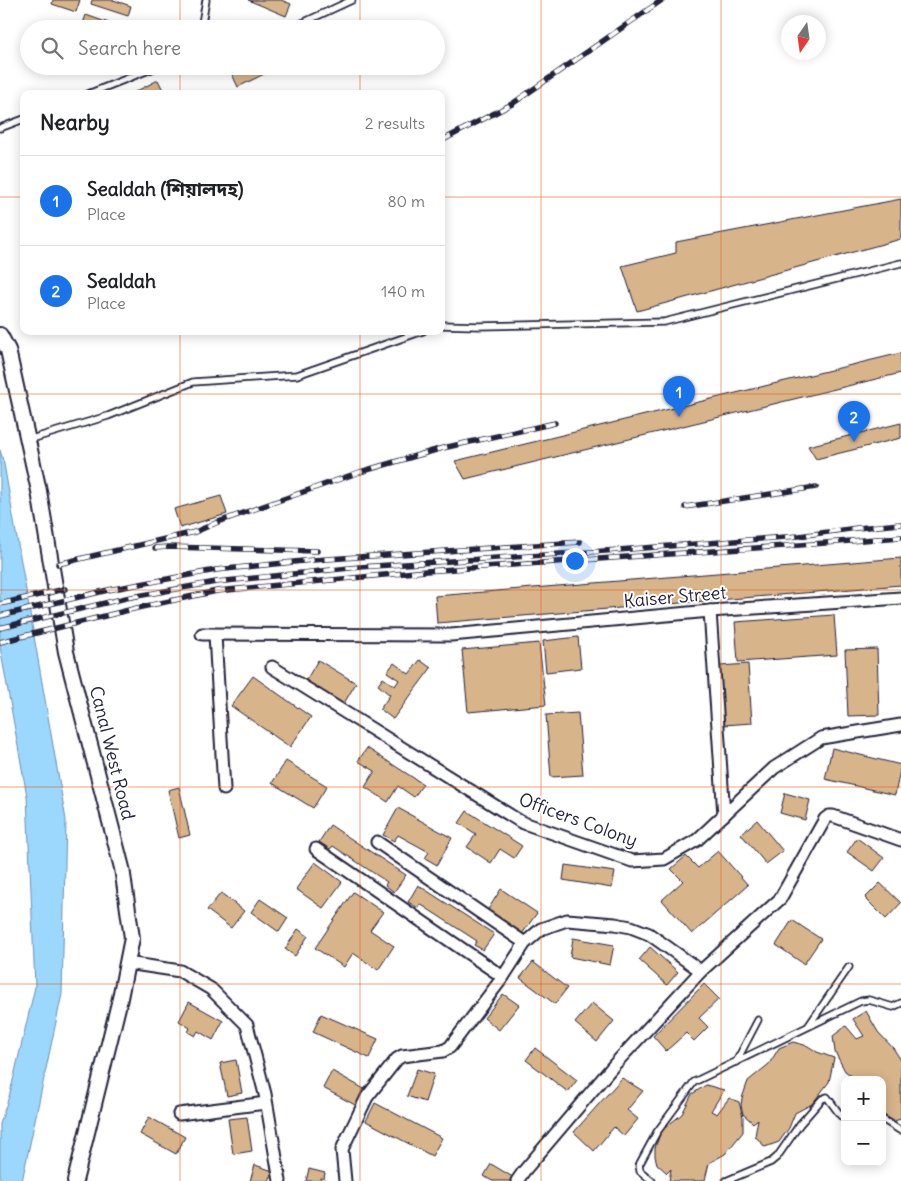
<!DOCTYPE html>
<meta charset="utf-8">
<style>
:root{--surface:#fff;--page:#f2f2f2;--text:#202124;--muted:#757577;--line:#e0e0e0;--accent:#1a73e8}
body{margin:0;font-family:Delius,"Noto Sans Bengali",sans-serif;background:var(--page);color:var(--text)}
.controls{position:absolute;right:15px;bottom:15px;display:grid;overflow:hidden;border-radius:10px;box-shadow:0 2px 12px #0003}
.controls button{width:45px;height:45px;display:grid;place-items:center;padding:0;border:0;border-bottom:1px solid var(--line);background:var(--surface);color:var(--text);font:25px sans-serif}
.compass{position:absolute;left:781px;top:15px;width:45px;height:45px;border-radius:50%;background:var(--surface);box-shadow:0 2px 12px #0003;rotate:193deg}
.you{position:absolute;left:574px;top:560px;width:18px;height:18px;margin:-12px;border:4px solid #fff;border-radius:50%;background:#1a73e8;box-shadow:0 0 0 8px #1a73e833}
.badge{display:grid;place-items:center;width:32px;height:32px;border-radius:50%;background:var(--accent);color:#fff;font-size:16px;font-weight:700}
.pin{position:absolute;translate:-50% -41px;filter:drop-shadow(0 1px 2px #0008)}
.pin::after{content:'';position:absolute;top:26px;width:18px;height:15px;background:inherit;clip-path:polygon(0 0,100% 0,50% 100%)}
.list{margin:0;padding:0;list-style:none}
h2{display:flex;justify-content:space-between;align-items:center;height:65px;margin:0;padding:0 20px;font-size:21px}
h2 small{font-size:16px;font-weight:400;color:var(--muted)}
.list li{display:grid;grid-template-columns:32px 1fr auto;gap:15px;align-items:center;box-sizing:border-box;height:90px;padding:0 20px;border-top:1px solid var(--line)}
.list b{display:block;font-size:19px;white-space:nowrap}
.list p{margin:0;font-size:16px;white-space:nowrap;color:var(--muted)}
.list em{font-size:16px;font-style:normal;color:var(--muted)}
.icon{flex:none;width:28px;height:28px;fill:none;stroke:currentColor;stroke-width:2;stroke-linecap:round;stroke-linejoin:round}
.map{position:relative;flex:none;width:901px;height:1181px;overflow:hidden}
.search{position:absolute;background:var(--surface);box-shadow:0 2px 12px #0003;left:20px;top:20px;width:425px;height:55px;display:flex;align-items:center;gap:12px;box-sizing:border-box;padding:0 18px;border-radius:28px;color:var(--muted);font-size:19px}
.panel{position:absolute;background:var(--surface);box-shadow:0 2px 12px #0003;left:20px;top:90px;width:425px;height:245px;border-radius:10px}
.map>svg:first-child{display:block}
</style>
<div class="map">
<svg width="901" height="1181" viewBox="0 0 901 1181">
<rect width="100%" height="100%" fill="#fff"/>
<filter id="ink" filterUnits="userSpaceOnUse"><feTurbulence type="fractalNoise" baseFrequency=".02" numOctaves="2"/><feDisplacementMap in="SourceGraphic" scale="10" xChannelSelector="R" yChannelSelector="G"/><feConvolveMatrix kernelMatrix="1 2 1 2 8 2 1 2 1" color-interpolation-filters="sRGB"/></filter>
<g filter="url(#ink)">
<polygon fill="#9cd8fd" stroke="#6b8faf" points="0,450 4,464 66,820 62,994 22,1181 0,1181 0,1124 10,1093 35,987 27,796 0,647"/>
<g fill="#d8b48a" stroke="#22223b">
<polygon points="53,0 80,0 76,12 52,4"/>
<polygon points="92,0 113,0 131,6 128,16 91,4"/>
<polygon points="248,0 281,0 291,4 286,16"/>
<polygon points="86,15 123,28 123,29 92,29 82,26"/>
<polygon points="142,23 158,29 140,29"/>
<polygon points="228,66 273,66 274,69 238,87"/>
<polygon points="158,80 165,94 131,94"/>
<polygon points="901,199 901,239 637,311 622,266 676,253 676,242"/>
<polygon points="901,353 901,373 465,479 455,461"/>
<polygon points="901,423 901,438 816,459 808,446"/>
<polygon points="221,496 227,514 180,528 174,509"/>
<polygon points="901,558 901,585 437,623 435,596"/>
<polygon points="834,615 837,655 738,662 735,622"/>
<polygon points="578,637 581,668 546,672 543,641"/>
<polygon points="539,643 546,705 468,712 462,650"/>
<polygon points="877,649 879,715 848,716 845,650"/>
<polygon points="318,660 356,683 343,705 305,682"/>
<polygon points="420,660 431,668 393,719 380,709 390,695 378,685 383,678 395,686 399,680 387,672 394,663 409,674"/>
<polygon points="748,664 752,723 724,725 720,666"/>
<polygon points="253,676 311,717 290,747 231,706"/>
<polygon points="578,713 583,775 551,777 546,715"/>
<polygon points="367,748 423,784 414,797 398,786 388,802 365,787 375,771 358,761"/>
<polygon points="832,748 901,765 895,795 825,779"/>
<polygon points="286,761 327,786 313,808 272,783"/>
<polygon points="179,787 190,835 179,838 168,790"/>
<polygon points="785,793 810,800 805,820 780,813"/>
<polygon points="398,808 452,838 437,865 425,858 429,852 398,835 394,841 383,835"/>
<polygon points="467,811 522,846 514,858 500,849 491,863 467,847 476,834 459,823"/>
<polygon points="757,820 783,851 766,864 741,834"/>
<polygon points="330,825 406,875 394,892 385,885 387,882 333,846 330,849 319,842"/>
<polygon points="857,838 884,858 874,871 847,852"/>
<polygon points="718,851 748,885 692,934 662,900 683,881 671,869 686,856 698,868"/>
<polygon points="315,862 342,882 323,908 296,889"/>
<polygon points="565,865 615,872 612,888 563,880"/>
<polygon points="880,883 901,903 886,919 865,898"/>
<polygon points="418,885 494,934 483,950 474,945 477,941 420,904 418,908 408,902"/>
<polygon points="501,889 537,913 522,934 487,911"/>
<polygon points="353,892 383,912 370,930 394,946 378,970 353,953 344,967 315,948"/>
<polygon points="221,893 244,911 231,928 207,910"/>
<polygon points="260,899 288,918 279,932 251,912"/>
<polygon points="792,920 821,939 804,964 776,945"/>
<polygon points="298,929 308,936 295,956 285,949"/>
<polygon points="573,938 614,945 610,965 570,957"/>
<polygon points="650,947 678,972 667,985 639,960"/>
<polygon points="533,962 567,988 555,1004 520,978"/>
<polygon points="704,984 719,999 699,1018 708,1027 694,1041 686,1033 666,1051 653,1036"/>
<polygon points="503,994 519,1005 499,1030 484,1018"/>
<polygon points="189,1002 223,1021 213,1040 198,1031 195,1036 188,1032 190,1028 179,1021"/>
<polygon points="592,1003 614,1021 597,1042 575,1023"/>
<polygon points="866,1011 878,1032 893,1048 901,1060 901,1119 894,1121 882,1114 882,1080 857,1080 845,1071 835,1052 833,1036 846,1026 857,1039 864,1036 853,1019"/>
<polygon points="321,1014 378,1039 369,1058 313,1032"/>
<polygon points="793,1042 808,1046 817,1052 834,1058 829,1082 812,1104 795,1113 789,1128 779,1142 765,1147 755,1136 758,1119 753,1123 743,1114 741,1106 742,1098 748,1081 769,1064 779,1048"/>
<polygon points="535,1048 577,1080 568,1092 526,1060"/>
<polygon points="236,1060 242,1093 227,1096 220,1063"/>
<polygon points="417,1069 434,1074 425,1102 407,1096"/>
<polygon points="332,1071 366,1090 357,1106 323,1088"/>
<polygon points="622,1078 643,1091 627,1110 638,1119 624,1136 614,1127 594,1151 574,1132"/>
<polygon points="706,1085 724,1090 711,1111 717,1114 729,1098 739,1102 743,1117 743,1132 725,1154 709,1163 705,1180 702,1181 669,1181 671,1169 667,1173 657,1164 655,1156 655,1148 661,1131 682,1114 692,1094"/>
<polygon points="375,1103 442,1138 432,1156 366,1121"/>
<polygon points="149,1117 185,1137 176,1154 140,1134"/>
<polygon points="247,1117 252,1151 233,1154 228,1119"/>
<polygon points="491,1164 516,1179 514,1181 492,1181 484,1176"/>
<polygon points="255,1165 273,1171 269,1181 250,1181"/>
<polygon points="309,1169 325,1173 324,1179 321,1178 320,1181 306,1181"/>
</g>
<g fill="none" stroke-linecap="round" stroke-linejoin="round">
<g stroke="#22223b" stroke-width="9">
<g id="service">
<polyline points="201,29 206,0"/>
<polyline points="284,29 298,25 352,0"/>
<polyline points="88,94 159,66"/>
<polyline points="0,128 24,119"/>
<polyline points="441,325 479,326 664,322 901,263"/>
<polyline points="28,440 108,416 193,382 297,375 423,331"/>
<polyline points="809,1025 849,967"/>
<polyline points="736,1062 758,1020"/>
<polyline points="882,1119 901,1131"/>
<polyline points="652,1181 640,1171 639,1165 657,1132 694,1082 861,1001 869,1000 893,1007 901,1003"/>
<polyline points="726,1181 771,1162 777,1157 800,1124 822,1099 827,1097 841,1116 845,1116"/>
</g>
</g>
<g stroke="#22223b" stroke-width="15">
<g id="minor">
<polyline points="710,611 724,815"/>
<polyline points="202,634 451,635 710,611 901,598"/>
<polyline points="215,635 224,789"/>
<polyline points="272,667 521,822 632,861 664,859 697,840 774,768 821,738 901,725"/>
<polyline points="377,842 525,943"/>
<polyline points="316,849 503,977"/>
<polyline points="127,963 180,971 211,989 247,1025 265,1094 280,1181"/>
<polyline points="179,1114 266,1103"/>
<polyline points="345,1181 342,1150 344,1145 367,1097 397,1059 402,1056 443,1051 450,1047 503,977 525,943 541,929 567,920 615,924 631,927 649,934 701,971 780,899 825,819 829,816 833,816 901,840"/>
<polyline points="517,1181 524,1171 614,1065 701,971"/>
</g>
</g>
<g stroke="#22223b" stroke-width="18">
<polyline id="tertiary" points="0,335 8,350 39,491 66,652 122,868 132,938 119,1003 75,1181"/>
</g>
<use href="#service" stroke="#fff" stroke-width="5.5"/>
<use href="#minor" stroke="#fff" stroke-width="11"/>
<use href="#tertiary" stroke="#fff" stroke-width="14"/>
<g stroke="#22223b" stroke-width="5.5">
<g id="rail">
<polyline points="441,141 512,104 662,0"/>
<polyline points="685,507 816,487"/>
<polyline points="155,548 168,547 317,551"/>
<polyline points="58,564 195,532 218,522 360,472 443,448 555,423"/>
<polyline points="0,604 65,589"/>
<polyline points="0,616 108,590 216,570 313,560 580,542"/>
<polyline points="0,628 126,598 216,582 359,567 605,551 799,536 857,528 901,524"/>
<polyline points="0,642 137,608 217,591 426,571 800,545 901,537"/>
</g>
</g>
<use href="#rail" stroke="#fff" stroke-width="4" stroke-dasharray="11" stroke-linecap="butt"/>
</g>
</g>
<path fill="none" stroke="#e8590c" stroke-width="1" stroke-opacity="0.55" d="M180 0V29M360 0V29M541 0V1181M721 0V1181M180 66V94M360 66V94M0 197H24M441 197H901M180 331V1181M360 331V1181M0 394H901M0 590H901M0 787H901M0 984H901"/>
<g text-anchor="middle" stroke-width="4" stroke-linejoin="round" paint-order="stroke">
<g font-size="18" fill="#22223b" stroke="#fff">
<text transform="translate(675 597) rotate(-5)" y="6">Kaiser Street</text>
<text transform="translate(112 753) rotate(76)" y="6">Canal West Road</text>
<text transform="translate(578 820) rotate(20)" y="6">Officers Colony</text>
</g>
</g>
</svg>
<div class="controls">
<button>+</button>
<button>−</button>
</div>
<svg class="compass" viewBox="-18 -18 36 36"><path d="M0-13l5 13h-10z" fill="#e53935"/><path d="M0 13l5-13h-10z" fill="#757577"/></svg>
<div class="you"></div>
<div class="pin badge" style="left:679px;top:417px">1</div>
<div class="pin badge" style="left:854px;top:442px">2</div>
<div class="search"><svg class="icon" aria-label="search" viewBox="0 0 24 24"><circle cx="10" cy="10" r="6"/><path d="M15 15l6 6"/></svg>Search here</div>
<section class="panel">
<h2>Nearby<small>2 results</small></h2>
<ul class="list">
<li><span class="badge">1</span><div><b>Sealdah (শিয়ালদহ)</b><p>Place</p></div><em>80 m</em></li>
<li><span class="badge">2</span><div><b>Sealdah</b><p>Place</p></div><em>140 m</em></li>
</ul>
</section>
</div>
